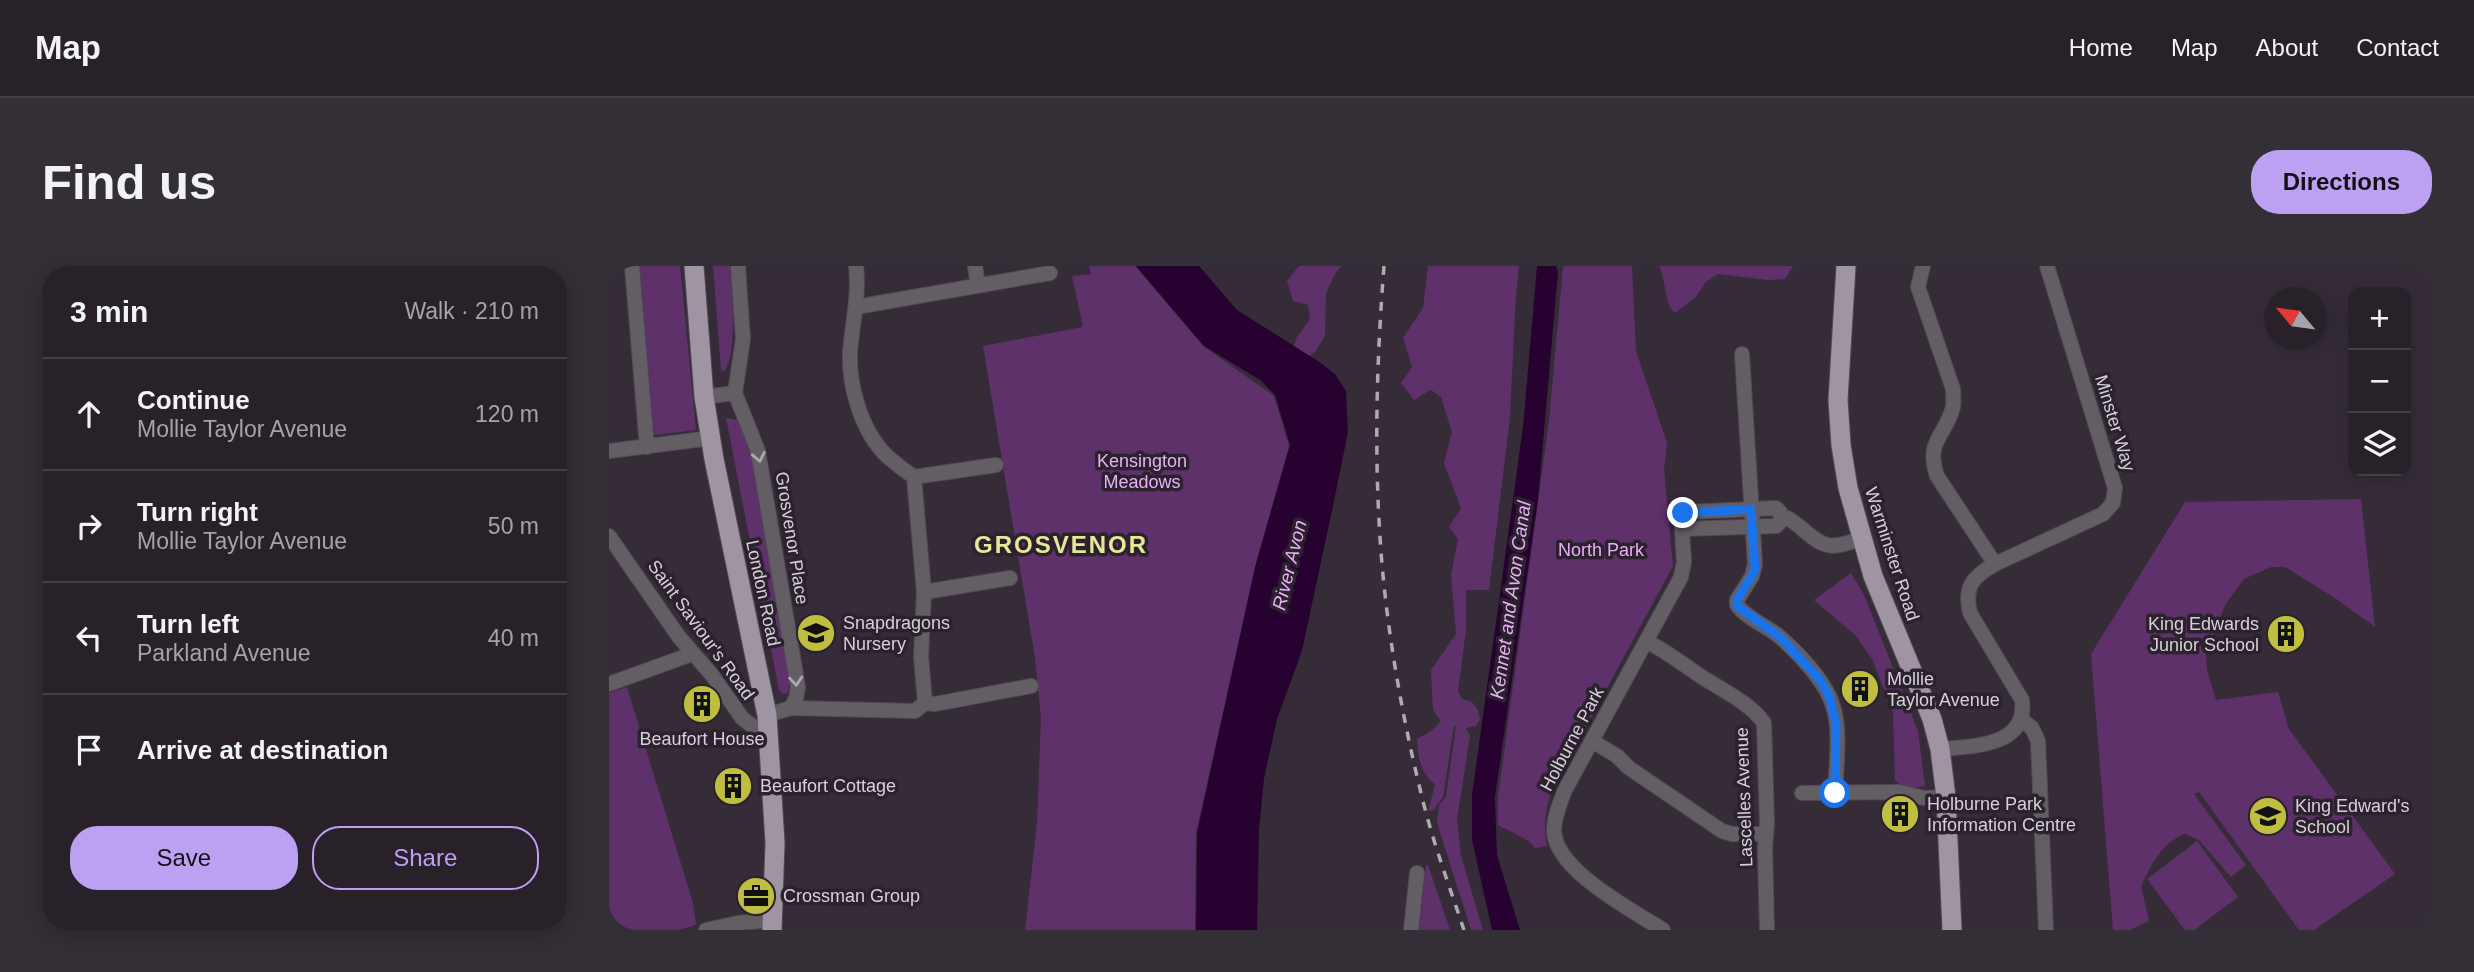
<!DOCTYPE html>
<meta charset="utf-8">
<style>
:root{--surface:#28212a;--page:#342e36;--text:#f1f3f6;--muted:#a5a3a8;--line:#443e47;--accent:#bca0f2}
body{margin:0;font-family:Arial,sans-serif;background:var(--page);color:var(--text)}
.controls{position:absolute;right:21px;top:21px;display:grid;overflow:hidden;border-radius:14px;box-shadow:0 4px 18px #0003}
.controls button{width:63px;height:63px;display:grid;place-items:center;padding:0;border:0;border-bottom:2px solid var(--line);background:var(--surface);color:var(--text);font:35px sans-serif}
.compass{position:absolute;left:1655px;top:21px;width:63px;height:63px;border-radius:50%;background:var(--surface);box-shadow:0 4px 18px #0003;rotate:299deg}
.stop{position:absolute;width:21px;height:21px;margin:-16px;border:5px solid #1a73e8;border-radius:50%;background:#fff}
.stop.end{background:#1a73e8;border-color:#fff;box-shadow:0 2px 7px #0008}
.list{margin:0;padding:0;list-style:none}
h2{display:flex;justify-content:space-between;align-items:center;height:91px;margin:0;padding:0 28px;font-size:30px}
h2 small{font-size:23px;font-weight:400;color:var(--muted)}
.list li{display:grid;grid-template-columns:46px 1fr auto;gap:21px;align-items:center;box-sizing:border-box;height:112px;padding:0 28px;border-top:2px solid var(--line)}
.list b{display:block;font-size:26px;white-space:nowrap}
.list p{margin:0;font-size:23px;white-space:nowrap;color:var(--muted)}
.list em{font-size:23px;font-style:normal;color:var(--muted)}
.actions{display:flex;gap:14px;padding:21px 28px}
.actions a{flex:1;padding:16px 0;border:2px solid var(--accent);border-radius:28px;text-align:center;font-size:24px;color:var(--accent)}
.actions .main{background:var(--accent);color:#111}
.icon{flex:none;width:38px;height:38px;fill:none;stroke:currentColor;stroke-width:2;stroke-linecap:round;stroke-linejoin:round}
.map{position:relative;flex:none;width:1823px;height:664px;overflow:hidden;border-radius:28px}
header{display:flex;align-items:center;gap:42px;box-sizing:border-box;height:98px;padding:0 35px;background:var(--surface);border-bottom:2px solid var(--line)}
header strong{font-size:33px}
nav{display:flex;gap:38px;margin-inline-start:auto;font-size:24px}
.intro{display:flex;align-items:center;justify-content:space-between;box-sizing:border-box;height:168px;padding:0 42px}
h1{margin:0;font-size:49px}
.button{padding:18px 32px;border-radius:28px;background:var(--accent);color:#111;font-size:24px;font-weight:700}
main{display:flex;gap:42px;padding:0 42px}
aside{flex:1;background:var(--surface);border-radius:28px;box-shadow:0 4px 18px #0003}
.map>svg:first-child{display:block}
</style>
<header>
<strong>Map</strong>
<nav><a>Home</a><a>Map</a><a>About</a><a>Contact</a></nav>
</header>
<div class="intro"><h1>Find us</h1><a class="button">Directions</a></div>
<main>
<aside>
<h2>3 min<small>Walk · 210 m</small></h2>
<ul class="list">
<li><svg class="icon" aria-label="ahead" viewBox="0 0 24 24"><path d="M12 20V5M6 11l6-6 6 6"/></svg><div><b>Continue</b><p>Mollie Taylor Avenue</p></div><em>120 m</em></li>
<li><svg class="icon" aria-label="right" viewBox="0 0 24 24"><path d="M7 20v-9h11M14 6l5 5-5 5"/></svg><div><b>Turn right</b><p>Mollie Taylor Avenue</p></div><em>50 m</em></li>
<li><svg class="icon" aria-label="left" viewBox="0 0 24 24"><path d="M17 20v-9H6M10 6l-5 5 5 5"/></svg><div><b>Turn left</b><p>Parkland Avenue</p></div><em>40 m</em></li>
<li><svg class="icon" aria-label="arrive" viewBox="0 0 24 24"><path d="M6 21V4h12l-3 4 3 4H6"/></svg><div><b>Arrive at destination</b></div></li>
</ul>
<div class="actions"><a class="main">Save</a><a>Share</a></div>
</aside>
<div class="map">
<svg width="1823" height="664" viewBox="0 0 1823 664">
<rect width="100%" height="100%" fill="#352c38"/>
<g fill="#5e316b">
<polygon points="31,0 71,0 87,164 45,169"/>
<path d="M104 0H121C123 28 129 81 116 105L112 104Z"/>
<polygon points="480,0 526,0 594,80 665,130 680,180 648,294 587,567 586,664 416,664 428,557 432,451 426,392 374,80 474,61 463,10 482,8"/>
<polygon points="690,0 733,0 727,6 717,27 716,70 706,86 692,95 682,88 688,71 701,53 699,39 684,35 678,15"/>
<path d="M819 0H910L907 28 901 151 880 324H857V363L849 426 853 433 863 436 869 444 871 453 867 460 857 462 861 470 848 553 852 590 874 664H862L828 557 830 539 837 530 847 460H845L834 531 825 543 819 546 826 518C811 507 809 491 808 473L822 465 832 455 824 444 822 404 847 368 842 309 849 273 840 261 852 242 835 197 843 166 832 131 822 124 805 134 792 117 803 101 794 72 814 42Z"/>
<path d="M954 0H1023L1027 85 1058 177 1055 203 1064 300 944 522C936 542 934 559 938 580L926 582 920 575 889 559V531L940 155Z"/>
<path d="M1050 0H1184L1176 13 1159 14 1109 8 1097 16 1087 31 1066 47C1054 36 1058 16 1050 0Z"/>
<polygon points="117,152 130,154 140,167 181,417 179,427 174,428 170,424"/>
<path d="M1752 233 1766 361 1729 334 1676 301H1662L1635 313 1616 339 1597 389 1598 404 1607 434 1669 426 1680 463 1786 608 1705 664H1690L1590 526 1585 528 1637 599 1622 611 1590 574 1576 568C1552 577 1543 598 1532 620L1540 655 1521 664H1504L1482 388 1576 236Z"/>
<path d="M1242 307 1255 329 1309 465 1316 520C1305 522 1294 523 1286 514L1284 446 1263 393 1247 370 1205 334Z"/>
<polygon points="18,421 84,637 87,659 69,664 3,664 0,655 0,427"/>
<polygon points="1588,575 1629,631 1585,664 1576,664 1538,613"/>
<polygon points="817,599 819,599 841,664 810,664"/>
</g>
<g fill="#270230">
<polygon points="527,0 590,0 628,44 712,97 726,108 737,125 739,166 725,235 693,385 668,453 655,513 650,564 648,664 587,664 588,567 646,301 681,179 666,129 651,114 595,80"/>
<polygon points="928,0 947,0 949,6 929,234 886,531 888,589 911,664 883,664 863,574 863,529 914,161"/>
</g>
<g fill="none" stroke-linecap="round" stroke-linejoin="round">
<g stroke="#524a55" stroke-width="16">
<g id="minor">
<polyline points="23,0 38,181"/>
<path d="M247 0C250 26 245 50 242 76 237 113 251 165 279 191 287 198 296 205 305 211L315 326 312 390 316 437"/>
<polyline points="366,0 369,19"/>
<path d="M1314 0 1309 21 1344 123C1344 129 1345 135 1344 141 1337 170 1316 174 1328 210L1386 298"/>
<polyline points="247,41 441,7"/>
<path d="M1133 88 1146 298 1143 310 1128 334V339C1138 353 1158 360 1171 371 1191 389 1216 414 1224 440 1232 464 1227 501 1226 527"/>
<polyline points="126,127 149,185 189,421 187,432 182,442 158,449"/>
<polyline points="95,131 126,127 134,73 129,0"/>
<polyline points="0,185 102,172"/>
<polyline points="305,211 387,199"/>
<polygon points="1167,242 1171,246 1172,255 1167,260 1073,263 1073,250 1077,246"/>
<path d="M1172 250C1180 251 1184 256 1191 261 1216 283 1221 284 1253 272"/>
<polyline points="0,270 70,371 103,409 133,452 160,473"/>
<polyline points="315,326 401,312"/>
<path d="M1037 375C1059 386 1073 398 1093 411 1113 424 1141 437 1155 457L1158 557 1156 583 1158 664"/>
<polyline points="0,418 83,388"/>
<polyline points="316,437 326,438 422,420"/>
<polyline points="182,442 306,445 316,437"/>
<polyline points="1412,453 1423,462 1429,475 1437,664"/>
<polyline points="983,475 1008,490 1020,502 1113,565 1123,568 1157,568"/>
<path d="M1331 483C1363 480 1419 481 1413 434L1361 347C1355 321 1363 311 1386 298L1494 248 1504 237 1506 222 1438 0"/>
<polyline points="1193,527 1290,526 1315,532 1337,531"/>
<polyline points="97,664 129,657 164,654"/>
<polyline points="802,664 808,607"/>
<path d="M1054 664C1023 644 947 605 945 565 945 551 951 537 956 524L1072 311 1075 296 1073 263"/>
</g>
</g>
<g stroke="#524a55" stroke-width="21">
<g id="trunk">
<polyline points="85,0 95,131 105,193 158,449 166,577 163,664"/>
<polyline points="1237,0 1229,134 1232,179 1239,222 1264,310 1323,453 1331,483 1337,531 1343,664"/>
</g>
</g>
<use href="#minor" stroke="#635e64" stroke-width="14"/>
<use href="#trunk" stroke="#9f95a2" stroke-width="19"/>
<path stroke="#b0a9b2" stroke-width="3.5" stroke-dasharray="9 9" stroke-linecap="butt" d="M775 0C768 90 765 180 771 271 776 354 792 446 812 527 823 574 840 619 855 664"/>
</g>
<defs><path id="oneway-chevron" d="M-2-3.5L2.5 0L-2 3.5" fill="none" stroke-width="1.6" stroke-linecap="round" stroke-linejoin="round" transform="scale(1.75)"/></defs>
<g stroke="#aea8af">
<use href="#oneway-chevron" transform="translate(150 191) rotate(78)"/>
<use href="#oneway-chevron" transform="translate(187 415) rotate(85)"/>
</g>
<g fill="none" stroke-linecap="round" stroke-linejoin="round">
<polyline stroke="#1a73e8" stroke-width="9" points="1074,247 1142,243 1146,304 1128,334 1128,340 1171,371 1211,414 1220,430 1227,458 1226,527"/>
</g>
<defs>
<g id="school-disc" transform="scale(2.0125)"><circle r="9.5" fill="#bfbe41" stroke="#2b222e"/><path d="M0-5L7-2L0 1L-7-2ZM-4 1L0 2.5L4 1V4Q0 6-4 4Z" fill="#111"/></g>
<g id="building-disc" transform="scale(2.0125)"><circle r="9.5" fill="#bfbe41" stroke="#2b222e"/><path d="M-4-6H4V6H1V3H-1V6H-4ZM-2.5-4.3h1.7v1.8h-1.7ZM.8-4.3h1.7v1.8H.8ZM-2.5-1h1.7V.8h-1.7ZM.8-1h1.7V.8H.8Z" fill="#111"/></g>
<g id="office-disc" transform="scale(2.0125)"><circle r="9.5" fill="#bfbe41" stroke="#2b222e"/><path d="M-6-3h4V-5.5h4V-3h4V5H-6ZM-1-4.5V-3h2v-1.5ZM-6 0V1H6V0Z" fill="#111"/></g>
</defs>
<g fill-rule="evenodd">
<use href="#school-disc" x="207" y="367"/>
<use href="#building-disc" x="1677" y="368"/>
<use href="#building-disc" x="1251" y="423"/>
<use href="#building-disc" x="93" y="438"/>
<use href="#building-disc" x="124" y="520"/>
<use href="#building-disc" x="1291" y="548"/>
<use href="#school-disc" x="1659" y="550"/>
<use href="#office-disc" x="147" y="630"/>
</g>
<g text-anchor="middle" stroke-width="7" stroke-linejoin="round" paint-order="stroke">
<g font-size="18" fill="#d6d0d8" stroke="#2b222e">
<text transform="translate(1506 157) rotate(73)" y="6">Minster Way</text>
<text transform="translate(183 272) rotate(81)" y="6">Grosvenor Place</text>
<text transform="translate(1283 288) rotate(72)" y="6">Warminster Road</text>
<text transform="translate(154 327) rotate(78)" y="6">London Road</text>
<text transform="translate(92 364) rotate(54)" y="6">Saint Saviour's Road</text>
<text transform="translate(963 473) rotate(-62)" y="6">Holburne Park</text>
<text transform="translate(1135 531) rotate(-92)" y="6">Lascelles Avenue</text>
</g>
<g font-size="18" fill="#e8aff7" stroke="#2b222e">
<text x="533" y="201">Kensington<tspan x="533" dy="21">Meadows</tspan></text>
<text x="992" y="290">North Park</text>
</g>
<g font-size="18" fill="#d6d0d8" stroke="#2b222e" text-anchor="start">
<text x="234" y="363">Snapdragons<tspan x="234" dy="21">Nursery</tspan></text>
<text x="1650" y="364" text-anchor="end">King Edwards<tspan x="1650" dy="21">Junior School</tspan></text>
<text x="1278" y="419">Mollie<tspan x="1278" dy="21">Taylor Avenue</tspan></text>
<text x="93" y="479" text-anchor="middle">Beaufort House</text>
<text x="151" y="526">Beaufort Cottage</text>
<text x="1318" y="544">Holburne Park<tspan x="1318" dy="21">Information Centre</tspan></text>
<text x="1686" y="546">King Edward's<tspan x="1686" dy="21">School</tspan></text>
<text x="174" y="636">Crossman Group</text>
</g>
<g font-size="19" font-style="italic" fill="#e9b0f8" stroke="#2b222e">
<text transform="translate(680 299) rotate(-76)" y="7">River Avon</text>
<text transform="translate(901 334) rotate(-82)" y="7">Kennet and Avon Canal</text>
</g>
<g font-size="24" font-weight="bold" letter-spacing="2" fill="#e6e798" stroke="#2b222e">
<text x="452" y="287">GROSVENOR</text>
</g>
</g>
</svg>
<div class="controls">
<button>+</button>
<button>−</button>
<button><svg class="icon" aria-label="layers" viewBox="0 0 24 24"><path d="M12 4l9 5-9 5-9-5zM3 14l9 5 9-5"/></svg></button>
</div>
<svg class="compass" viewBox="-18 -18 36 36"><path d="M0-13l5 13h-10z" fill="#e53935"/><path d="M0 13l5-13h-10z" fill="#a5a3a8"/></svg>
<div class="stop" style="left:1226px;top:527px"></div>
<div class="stop end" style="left:1074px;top:247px"></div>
</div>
</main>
